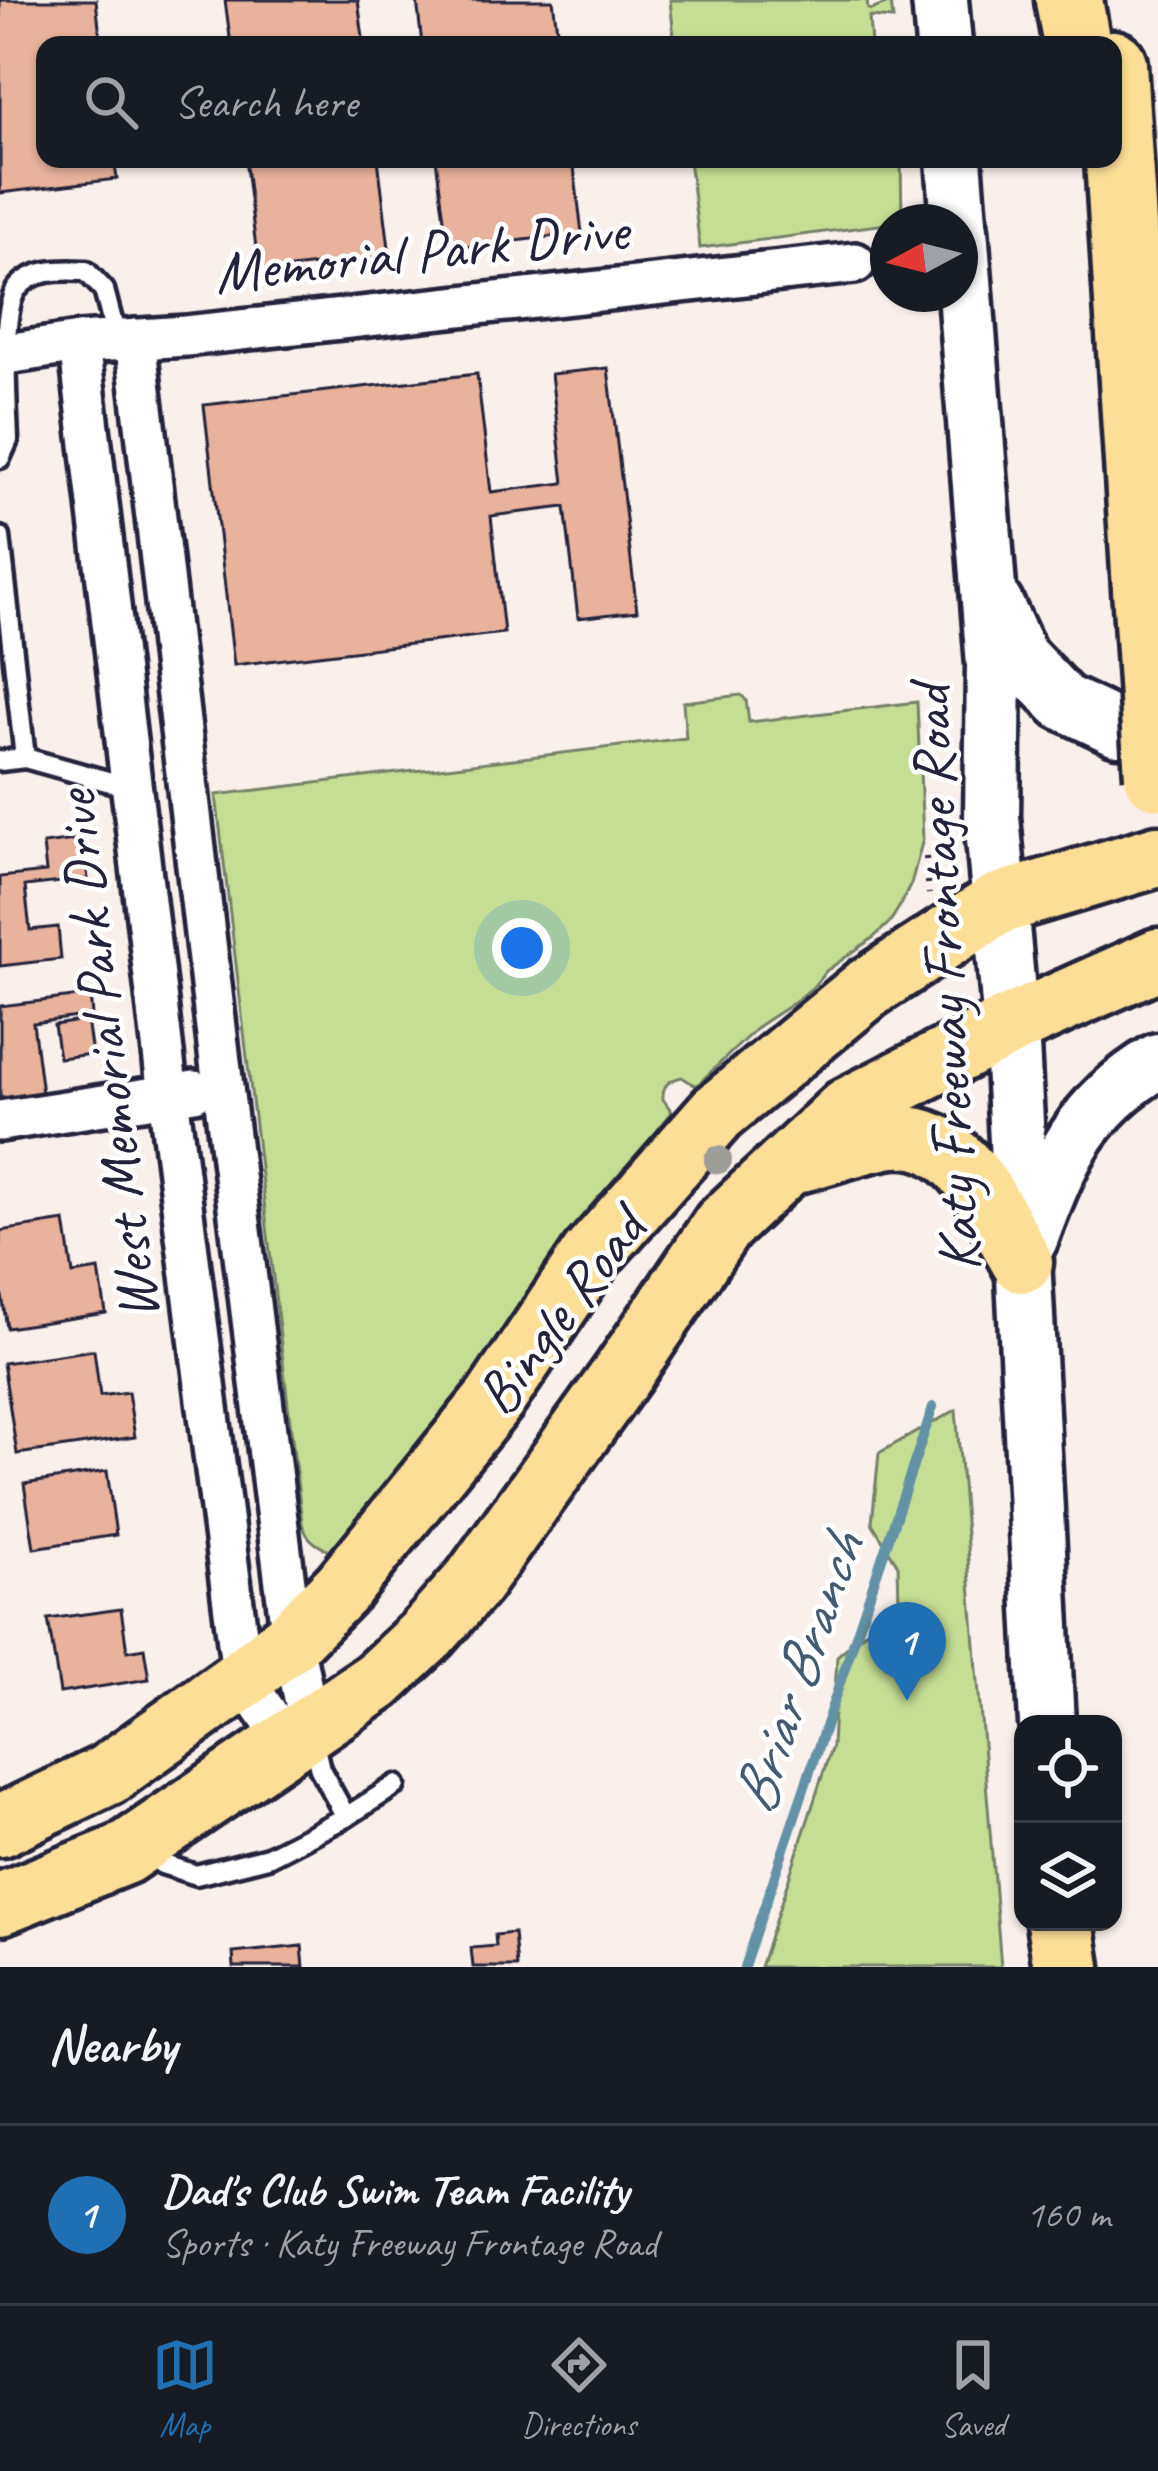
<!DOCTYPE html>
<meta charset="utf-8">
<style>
:root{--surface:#171b24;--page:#242831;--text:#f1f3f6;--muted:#9ea1a6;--line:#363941;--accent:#1f6fb2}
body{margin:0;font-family:Caveat,sans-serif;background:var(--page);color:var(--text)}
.controls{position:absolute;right:36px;bottom:36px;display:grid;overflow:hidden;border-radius:24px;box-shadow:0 3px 9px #0004}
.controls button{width:108px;height:108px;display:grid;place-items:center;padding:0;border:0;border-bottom:3px solid var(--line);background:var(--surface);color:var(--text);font:60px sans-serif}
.compass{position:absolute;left:870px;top:204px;width:108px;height:108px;border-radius:50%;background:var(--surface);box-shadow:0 3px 9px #0004;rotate:263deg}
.you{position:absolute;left:522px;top:948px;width:42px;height:42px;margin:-30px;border:9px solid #fff;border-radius:50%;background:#1a73e8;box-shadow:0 0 0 18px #1a73e833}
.badge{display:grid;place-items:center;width:78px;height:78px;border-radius:50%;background:var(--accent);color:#fff;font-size:39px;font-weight:700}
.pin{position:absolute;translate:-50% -99px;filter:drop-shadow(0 3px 6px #0008)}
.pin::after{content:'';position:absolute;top:63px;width:42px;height:36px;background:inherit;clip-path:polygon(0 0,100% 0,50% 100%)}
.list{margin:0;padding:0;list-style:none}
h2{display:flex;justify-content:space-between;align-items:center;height:156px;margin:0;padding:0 48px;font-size:51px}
h2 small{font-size:39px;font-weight:400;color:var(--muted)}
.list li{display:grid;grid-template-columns:78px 1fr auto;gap:36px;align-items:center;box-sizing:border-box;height:180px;padding:0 48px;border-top:3px solid var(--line)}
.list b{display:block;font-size:45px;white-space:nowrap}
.list p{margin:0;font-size:39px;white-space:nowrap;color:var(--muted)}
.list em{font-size:39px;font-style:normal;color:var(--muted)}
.icon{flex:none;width:66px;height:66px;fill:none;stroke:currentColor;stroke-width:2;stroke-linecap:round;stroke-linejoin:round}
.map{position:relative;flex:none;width:1158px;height:1967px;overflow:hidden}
.search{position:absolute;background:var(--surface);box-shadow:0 3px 9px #0004;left:36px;right:36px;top:36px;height:132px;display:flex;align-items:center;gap:30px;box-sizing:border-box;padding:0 42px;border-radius:24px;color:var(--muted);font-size:45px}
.sheet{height:336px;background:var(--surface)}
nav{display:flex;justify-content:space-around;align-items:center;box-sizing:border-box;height:168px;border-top:3px solid var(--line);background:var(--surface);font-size:33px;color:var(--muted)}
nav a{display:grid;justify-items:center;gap:6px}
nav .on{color:var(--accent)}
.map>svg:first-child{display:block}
</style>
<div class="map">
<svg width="1158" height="1967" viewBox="0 0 1158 1967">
<rect width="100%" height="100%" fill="#faf0eb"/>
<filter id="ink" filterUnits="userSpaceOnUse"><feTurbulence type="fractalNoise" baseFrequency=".00833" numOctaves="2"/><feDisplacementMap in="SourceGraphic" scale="24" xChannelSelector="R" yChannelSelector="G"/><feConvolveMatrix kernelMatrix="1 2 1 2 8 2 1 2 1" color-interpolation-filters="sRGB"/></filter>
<g filter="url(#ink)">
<g fill="#c6de94" stroke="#748068" stroke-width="3">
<polygon points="670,0 867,0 868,9 871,10 891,2 893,19 869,17 871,45 675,45"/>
<polygon points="689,159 901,159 902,222 700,248"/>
<path d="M741 695 746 700 749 722 917 702 923 839 911 884 901 904 890 922 874 937 826 971 813 987 795 1002 760 1025 696 1086 682 1077C669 1080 662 1085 663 1099L672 1112 601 1202 482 1376 338 1554C321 1548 306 1541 302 1523L216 795 686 738 683 702Z"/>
<polygon points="956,1410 1001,1967 760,1967 832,1746 837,1656 899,1603 898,1565 872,1523 879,1453"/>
</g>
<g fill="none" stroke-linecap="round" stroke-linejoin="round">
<polyline stroke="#6392a6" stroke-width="10" points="744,1967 933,1407"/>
</g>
<g fill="#e8b29c" stroke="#22223b" stroke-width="3">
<polygon points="0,0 96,0 101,45 45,45 45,159 114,159 117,179 0,193"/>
<polygon points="225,0 358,0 364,45 231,45"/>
<polygon points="417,0 553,0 559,45 422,45"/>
<polygon points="245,159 378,159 390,256 259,272"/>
<polygon points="436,159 573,159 582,233 448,249"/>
<polygon points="608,368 637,611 578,618 565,507 491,516 504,633 234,665 204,405 477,374 491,492 564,483 551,374"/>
<polygon points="83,839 88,879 25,886 30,930 58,927 61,959 0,966 0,877 46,872 43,844"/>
<polygon points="90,995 92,1015 33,1023 42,1093 0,1099 0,1006"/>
<polygon points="87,1020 92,1054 59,1058 54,1025"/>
<polygon points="65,1221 73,1274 99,1270 106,1313 7,1328 0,1283 0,1231"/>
<polygon points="94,1350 100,1396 128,1392 135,1437 17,1454 3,1363"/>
<polygon points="107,1471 116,1535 34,1548 24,1484"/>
<polygon points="121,1609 127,1651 144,1648 149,1679 60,1693 48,1619"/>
<polygon points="514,1933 517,1967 473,1967 471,1948 496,1946 495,1935"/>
<polygon points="302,1946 304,1967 234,1967 233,1953"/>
</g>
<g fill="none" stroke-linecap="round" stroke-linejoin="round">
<g stroke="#22223b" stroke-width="27">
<g id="service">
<path d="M0 458 8 440C7 407 0 315 16 290 32 268 63 270 86 271L104 290 117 340"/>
<polyline points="0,537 25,758"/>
<polyline points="0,761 25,758 132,788"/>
<polyline points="313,1739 320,1769 346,1817"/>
<polyline points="150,1847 162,1864 196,1875 268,1857 346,1817 396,1785"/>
</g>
</g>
<g stroke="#22223b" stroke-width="48">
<g id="minor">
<polyline points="135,339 223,1087 292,1639 310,1727"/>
<polyline points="79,343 168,1095 238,1642 243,1678 287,1743"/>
<polyline points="0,355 79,343 186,336 855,263"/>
<polyline points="0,1121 194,1091"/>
</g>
</g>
<g stroke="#22223b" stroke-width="63">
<g id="secondary">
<polyline points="940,0 944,45"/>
<polyline points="954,159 959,222"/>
<polyline points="960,229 994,665 992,817 1011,1025 1047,1724"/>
<polyline points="995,604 1020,657 1063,702 1118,728 1158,725"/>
<path d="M1030 1239C1060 1159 1080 1107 1158 1061"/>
</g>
</g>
<g stroke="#22223b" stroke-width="69">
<g id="primary">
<path d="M793 1163C822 1156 866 1140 894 1137 963 1131 994 1214 1022 1262"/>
<polyline points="0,1826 107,1775 243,1678 292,1639 343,1587 495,1399 591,1256 717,1113 868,988 998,904 1158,856"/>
<polyline points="0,1904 124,1854 377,1681 427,1634 473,1582 623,1373 723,1225 848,1108 1011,1025 1158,959"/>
</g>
</g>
<g stroke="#22223b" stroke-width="75">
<g id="motorway">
<polyline points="1069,0 1077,45"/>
<polyline points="1113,64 1149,636"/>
<polyline points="1060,1922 1067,1967"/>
</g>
</g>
<polyline stroke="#22223b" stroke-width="6" stroke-dasharray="3 9" stroke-linecap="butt" points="926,857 929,894"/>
<use href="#service" stroke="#fff" stroke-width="18"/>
<use href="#minor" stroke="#fff" stroke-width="39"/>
<use href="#secondary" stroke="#fff" stroke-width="54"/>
<use href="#primary" stroke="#fcde96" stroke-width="60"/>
<use href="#motorway" stroke="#fcde96" stroke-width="66"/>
<g stroke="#22223b" stroke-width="75" stroke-linecap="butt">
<polyline id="motorway-bridge" points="1149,636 1158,776"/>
</g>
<use href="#motorway-bridge" stroke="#fcde96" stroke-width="66"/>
</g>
<circle fill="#9e9e99" cx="718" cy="1160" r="14"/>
</g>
<g text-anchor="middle" stroke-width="9" stroke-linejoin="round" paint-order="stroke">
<g font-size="60" fill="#22223b" stroke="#fff">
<text transform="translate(421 250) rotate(-6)" y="21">Memorial Park Drive</text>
<text transform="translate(943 979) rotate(-93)" y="21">Katy Freeway Frontage Road</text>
<text transform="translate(105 1056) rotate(-97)" y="21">West Memorial Park Drive</text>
<text transform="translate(559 1311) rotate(-53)" y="21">Bingle Road</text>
</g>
<g font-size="63" font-style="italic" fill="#435a71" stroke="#fff">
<text transform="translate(796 1673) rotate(-71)" y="22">Briar Branch</text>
</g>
</g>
</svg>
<div class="controls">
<button><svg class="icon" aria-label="locate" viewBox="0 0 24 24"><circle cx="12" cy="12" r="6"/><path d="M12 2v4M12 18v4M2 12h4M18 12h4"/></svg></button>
<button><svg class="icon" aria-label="layers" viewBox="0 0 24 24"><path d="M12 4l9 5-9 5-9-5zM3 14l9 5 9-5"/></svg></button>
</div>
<svg class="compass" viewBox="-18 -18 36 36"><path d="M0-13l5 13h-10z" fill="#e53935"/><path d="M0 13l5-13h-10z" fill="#9ea1a6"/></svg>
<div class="you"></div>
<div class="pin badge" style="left:907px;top:1701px">1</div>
<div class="search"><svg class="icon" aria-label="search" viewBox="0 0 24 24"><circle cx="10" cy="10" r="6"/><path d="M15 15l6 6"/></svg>Search here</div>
</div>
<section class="sheet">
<h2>Nearby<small></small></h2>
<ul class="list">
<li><span class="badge">1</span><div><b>Dad's Club Swim Team Facility</b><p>Sports · Katy Freeway Frontage Road</p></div><em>160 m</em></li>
</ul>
</section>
<nav>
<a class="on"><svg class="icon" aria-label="map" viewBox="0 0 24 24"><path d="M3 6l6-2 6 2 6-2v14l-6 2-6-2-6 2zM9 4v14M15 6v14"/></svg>Map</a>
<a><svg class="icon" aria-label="directions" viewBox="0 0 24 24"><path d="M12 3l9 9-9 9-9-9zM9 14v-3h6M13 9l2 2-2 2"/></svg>Directions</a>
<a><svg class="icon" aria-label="saved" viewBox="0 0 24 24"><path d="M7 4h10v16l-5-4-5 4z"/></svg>Saved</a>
</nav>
